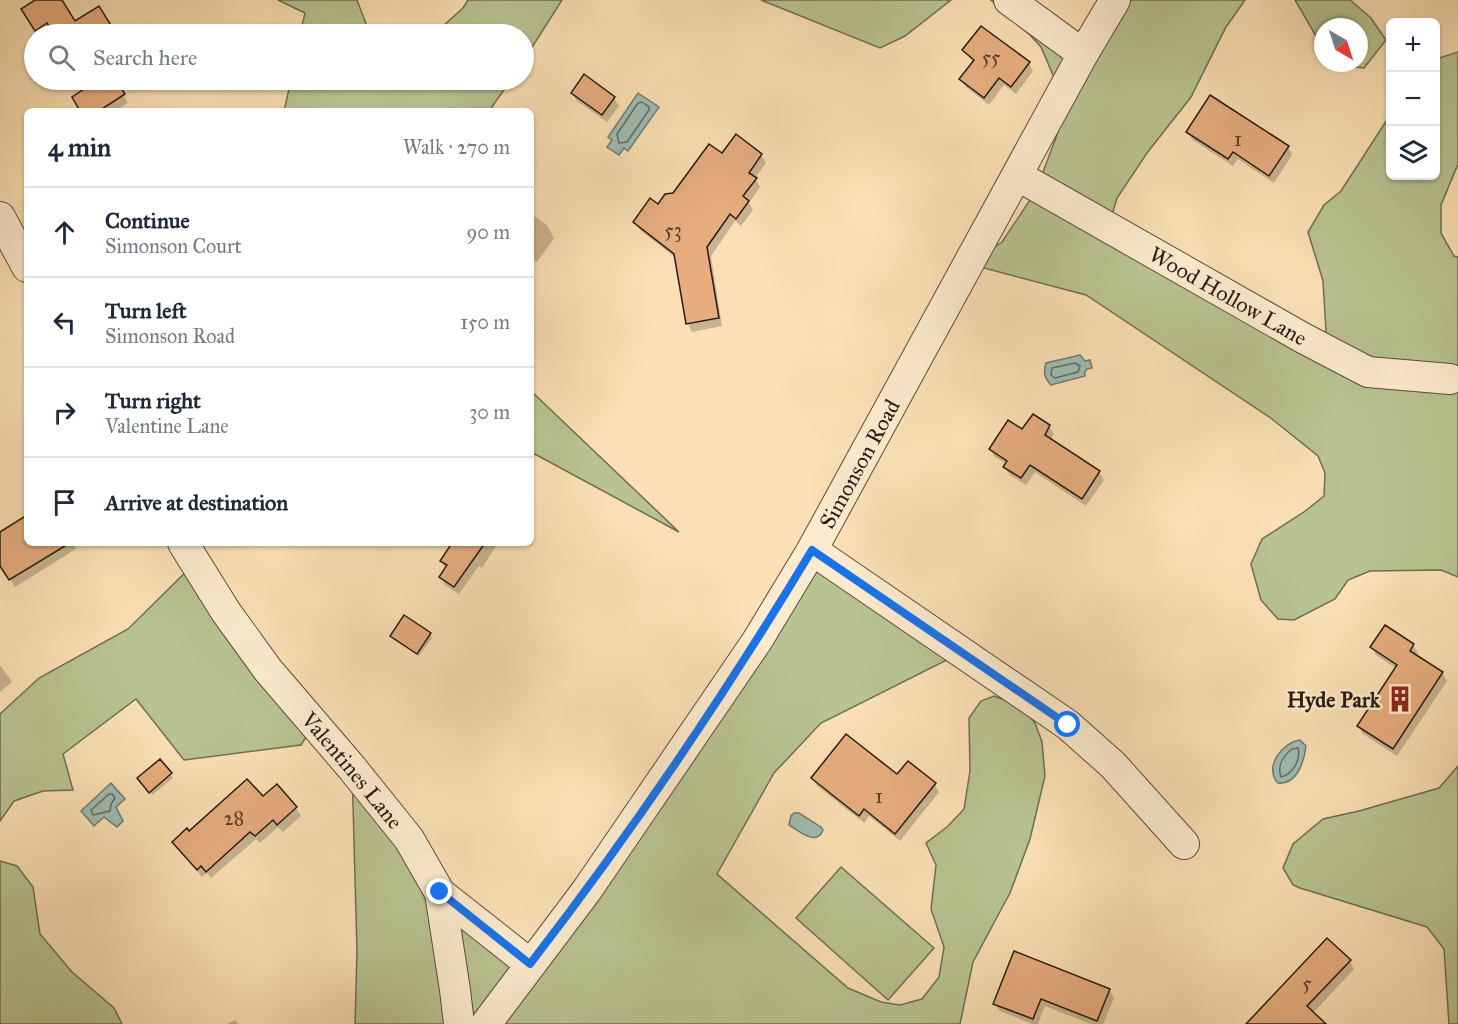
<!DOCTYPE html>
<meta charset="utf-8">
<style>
:root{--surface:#fff;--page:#f2f2f3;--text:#1f2937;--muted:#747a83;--line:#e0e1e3}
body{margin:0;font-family:"IM FELL Great Primer",serif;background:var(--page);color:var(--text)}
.controls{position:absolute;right:18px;top:18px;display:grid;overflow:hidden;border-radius:9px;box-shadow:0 2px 4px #0004}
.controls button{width:54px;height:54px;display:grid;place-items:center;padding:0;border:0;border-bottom:2px solid var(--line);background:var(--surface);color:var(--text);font:30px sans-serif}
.compass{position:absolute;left:1314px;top:18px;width:54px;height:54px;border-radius:50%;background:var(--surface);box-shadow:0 2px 4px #0004;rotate:141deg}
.stop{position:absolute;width:18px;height:18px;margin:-14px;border:4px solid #1a73e8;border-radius:50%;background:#fff}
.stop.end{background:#1a73e8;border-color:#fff;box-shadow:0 2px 6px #0008}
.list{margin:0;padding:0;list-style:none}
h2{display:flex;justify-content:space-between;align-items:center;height:78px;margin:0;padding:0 24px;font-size:26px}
h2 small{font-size:20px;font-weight:400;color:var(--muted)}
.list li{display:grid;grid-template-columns:39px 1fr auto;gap:18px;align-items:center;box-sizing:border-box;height:90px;padding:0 24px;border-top:2px solid var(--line)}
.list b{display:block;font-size:22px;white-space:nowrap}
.list p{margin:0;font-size:20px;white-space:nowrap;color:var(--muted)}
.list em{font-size:20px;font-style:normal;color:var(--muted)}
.icon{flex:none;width:33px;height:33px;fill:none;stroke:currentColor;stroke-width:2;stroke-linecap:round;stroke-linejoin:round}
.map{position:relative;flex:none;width:1458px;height:1024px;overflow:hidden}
.search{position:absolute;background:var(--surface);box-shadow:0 2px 4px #0004;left:24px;top:24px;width:510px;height:66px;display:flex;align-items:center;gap:15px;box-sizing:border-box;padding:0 21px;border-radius:33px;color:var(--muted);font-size:22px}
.panel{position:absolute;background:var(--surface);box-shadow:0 2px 4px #0004;left:24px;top:108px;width:510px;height:438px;border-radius:9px}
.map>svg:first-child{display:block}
</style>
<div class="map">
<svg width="1458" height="1024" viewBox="0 0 1458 1024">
<rect width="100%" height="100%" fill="#fae0b4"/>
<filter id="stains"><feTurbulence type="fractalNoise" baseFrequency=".00333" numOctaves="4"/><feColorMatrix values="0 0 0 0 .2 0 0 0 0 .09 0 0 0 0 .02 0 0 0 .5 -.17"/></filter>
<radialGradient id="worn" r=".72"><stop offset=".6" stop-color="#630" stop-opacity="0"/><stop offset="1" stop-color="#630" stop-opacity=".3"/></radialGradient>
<g fill="#b8c391" stroke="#706e51" stroke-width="1.5">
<polygon points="278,0 357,0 370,34 300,34 305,13"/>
<polygon points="468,0 562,0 524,60 524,34 434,34 463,8"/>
<polygon points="761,0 951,0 905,36 880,48"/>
<polygon points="991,0 1002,0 1070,47 1125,0 1245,0 1226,27 1191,97 1147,153 1117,198 1111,218 1327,347 1323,281 1308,232 1324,205 1341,191 1390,115 1390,176 1436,176 1436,59 1458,52 1458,164 1441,205 1441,233 1454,256 1458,257 1458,577 1441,570 1370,571 1348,580 1335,599 1294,620 1278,619 1261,600 1251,564 1262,539 1304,512 1324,496 1325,473 1318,456 1272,419 1086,295 969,264 1002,242 1036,191 1058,132 1056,82 1041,47 1030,35"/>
<polygon points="1295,0 1350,0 1371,18 1386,40 1364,68 1343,66 1339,63 1359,63 1359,27 1323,27 1323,48"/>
<polygon points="291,80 511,80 489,111 284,111"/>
<polygon points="531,391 679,532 531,452"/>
<polygon points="812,550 955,656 821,723 774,773 717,874 848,988 881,1002 900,1005 922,999 939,977 944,947 931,909 936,865 926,843 948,826 964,809 970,771 969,718 981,701 994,696 1019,705 1035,723 1042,742 1045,776 1030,839 1010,893 973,962 960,1024 355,1024 357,951 352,768 440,893 530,964"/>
<polygon points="196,562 314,724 301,745 184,760 136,699 63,754 73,790 43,791 14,801 0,821 0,714 39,678 128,629"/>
<polygon points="1458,766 1458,1024 1449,1024 1444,949 1427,927 1300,888 1293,885 1283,868 1293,844 1323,819 1359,811 1439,788"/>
<polygon points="0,861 17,866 33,887 40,934 72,972 114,1008 122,1024 0,1024"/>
<polygon points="841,867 934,948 888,1000 796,918"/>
</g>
<g fill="#9fbcb3" stroke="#6f7b72" stroke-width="1.5">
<polygon points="638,93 659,107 628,151 624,148 619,155 607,147 612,140 608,137"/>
<path d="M1080 355 1085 361 1090 360 1092 368 1087 369 1085 372V376L1051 385C1044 377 1043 373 1046 363Z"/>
<path d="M1300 740 1306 746C1304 762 1297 785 1278 783 1263 767 1283 742 1300 740Z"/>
<polygon points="111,783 125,799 116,807 123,821 117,827 104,817 94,826 81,811"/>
<path d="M794 813H799L821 827 823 830C817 847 799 831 789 825L791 816Z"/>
</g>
<g fill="#0003">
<polygon points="38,0 60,0 75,23 111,27 115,34 55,34 53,30 46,34 38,34 23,10"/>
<polygon points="964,51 1029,63 1033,71 1016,94 1004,85 989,105 966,87 961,79 974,63"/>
<polygon points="84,80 114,80 128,103 115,111 82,111 89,88"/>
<polygon points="572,93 614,98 619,106 607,122 577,101"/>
<polygon points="1188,132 1288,147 1292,155 1274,183 1238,159 1233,166 1193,140"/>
<polygon points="723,155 761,155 766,163 755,178 760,187 749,203 753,210 741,226 735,221 711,256 722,326 692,332 688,324 677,259 640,230 635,222 674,195"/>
<polygon points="531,214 547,225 554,238 537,262 531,258"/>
<polygon points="1049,426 1054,434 1050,440 1099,472 1104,480 1086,506 1035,472 1026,485 1010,475 1005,467 1007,464 995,457 990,449 1023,431"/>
<polygon points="27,517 27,543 73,543 76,549 15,587 0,563 0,533"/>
<polygon points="453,543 498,543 482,568 479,566 459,594 445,585 441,577 446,569 441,561"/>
<polygon points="430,634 432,638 419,656 394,639 392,636"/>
<polygon points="1413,645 1418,653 1416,656 1442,673 1447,681 1397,756 1363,734 1359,726 1397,669 1376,655 1372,647"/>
<polygon points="0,665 12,682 0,692"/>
<polygon points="160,761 173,778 152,795 141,782"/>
<polygon points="897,776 934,784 939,792 900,841 869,816 864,823 817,786 813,778"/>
<polygon points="263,799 296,808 301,816 283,832 278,827 260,843 256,839 211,878 207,873 202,877 174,843 189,833"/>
<polygon points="1327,940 1350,961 1354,969 1313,1013 1322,1024 1248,1024"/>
<polygon points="1109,990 1114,998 1103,1024 1091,1024 1045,1006 1038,1024 1032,1024 1000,1011 995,1004"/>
<polygon points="235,1020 238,1024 227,1024"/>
</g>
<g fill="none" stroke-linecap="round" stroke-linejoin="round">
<g stroke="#646b62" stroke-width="1.5">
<polygon points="642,102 649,107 649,110 627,142 619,143 617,134 638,103"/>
<polygon points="1075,363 1080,366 1078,372 1055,378 1051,375 1052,368"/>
<path d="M1298 748C1301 760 1293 774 1281 777 1277 766 1283 756 1292 749Z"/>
<polygon points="109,794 112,794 115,798 111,804 110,811 93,815 91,810"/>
</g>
</g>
<g fill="#e7ad7f" stroke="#281a11" stroke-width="1.5">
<polygon points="35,0 62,0 75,21 99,6 112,27 99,34 54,34 47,23 35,31 21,9"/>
<polygon points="981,26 1030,62 1011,87 999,78 984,98 959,79 974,60 962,50"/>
<polygon points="584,74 615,97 602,115 571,93"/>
<polygon points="82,80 116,80 125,94 99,111 80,111 72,97 87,87"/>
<polygon points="1210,95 1289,146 1269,176 1233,152 1228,159 1186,132"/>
<polygon points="736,134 762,154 749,173 757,178 743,196 749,201 736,219 730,214 707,247 719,318 686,324 674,254 633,222 650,198 658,204 665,194 673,193 709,144 722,153"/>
<polygon points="1033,414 1050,425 1045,435 1100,471 1082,499 1030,465 1021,478 1003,467 1007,461 989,449 1008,420 1022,429"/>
<polygon points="27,515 27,543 70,543 9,580 0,566 0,532"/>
<polygon points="452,543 485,543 454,587 439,577 447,565 440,561"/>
<polygon points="404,615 431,633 417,654 390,636"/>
<polygon points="1385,625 1414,644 1410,651 1443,672 1393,749 1357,726 1397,665 1370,647"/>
<polygon points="846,734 897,774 908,761 936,783 895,834 864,809 859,816 811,778"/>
<polygon points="160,759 172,773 149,793 137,778"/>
<polygon points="247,779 263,796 277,784 297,807 277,825 273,820 255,836 250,832 206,872 201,866 197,870 172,842 187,828 189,831"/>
<polygon points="1327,938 1351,960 1307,1006 1326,1024 1246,1024"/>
<polygon points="1014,951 1110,989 1097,1021 1041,999 1033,1019 993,1004"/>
</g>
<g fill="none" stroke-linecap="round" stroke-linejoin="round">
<g stroke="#5c4c3a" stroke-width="32">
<g id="minor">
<polyline points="1009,0 1083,54"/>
<path id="s1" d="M1018 176 1303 338 1368 372 1450 379"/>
<polyline points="0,217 27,267"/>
<path id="s2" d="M183 543 226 612 268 670 352 768 409 839 440 893 455 990 459 1024"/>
<polyline points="812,550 1068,725 1113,765 1184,844"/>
<polyline points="440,893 530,964"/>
<path id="s3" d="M486 1024 587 890 757 641 812 550 1083 54 1115 0"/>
</g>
</g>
<use href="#minor" stroke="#fcebce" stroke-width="30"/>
</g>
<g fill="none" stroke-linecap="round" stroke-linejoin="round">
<path stroke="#1a73e8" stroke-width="8" d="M440 892 530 964C632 832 726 693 812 550L1068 725"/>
</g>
<defs>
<g id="building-bare" transform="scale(2.07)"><path d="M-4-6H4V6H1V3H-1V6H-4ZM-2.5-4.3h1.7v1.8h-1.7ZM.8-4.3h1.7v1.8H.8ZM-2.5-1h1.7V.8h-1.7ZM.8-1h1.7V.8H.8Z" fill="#8f2418" stroke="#fcebce" stroke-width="2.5" paint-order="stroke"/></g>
</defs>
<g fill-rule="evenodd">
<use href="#building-bare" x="1400" y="699"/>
</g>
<g text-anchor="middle" stroke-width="5" stroke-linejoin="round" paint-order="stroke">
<g font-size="20" fill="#583f2c">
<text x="991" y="64">55</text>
<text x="1238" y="146">1</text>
<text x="673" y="237">53</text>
<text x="879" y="803">1</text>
<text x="234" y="825">28</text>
<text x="1307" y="990">5</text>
</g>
<g font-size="22" fill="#281a11" stroke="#fcebce">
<text dy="8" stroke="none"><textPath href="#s1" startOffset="242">Wood Hollow Lane</textPath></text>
<text dy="8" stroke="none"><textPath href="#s3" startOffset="674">Simonson Road</textPath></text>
<text dy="8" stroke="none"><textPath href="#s2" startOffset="284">Valentines Lane</textPath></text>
</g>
<g font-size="22" font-weight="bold" fill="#281a11" stroke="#fcebce" text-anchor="end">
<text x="1380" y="707">Hyde Park</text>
</g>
</g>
<rect width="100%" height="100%" filter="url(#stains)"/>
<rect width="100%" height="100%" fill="url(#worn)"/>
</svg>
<div class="controls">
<button>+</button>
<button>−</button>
<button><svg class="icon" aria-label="layers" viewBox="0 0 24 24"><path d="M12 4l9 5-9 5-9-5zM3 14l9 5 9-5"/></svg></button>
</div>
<svg class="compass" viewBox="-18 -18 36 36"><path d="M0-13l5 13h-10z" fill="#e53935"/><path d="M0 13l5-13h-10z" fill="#747a83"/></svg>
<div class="stop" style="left:1068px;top:725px"></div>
<div class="stop end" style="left:440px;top:892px"></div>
<div class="search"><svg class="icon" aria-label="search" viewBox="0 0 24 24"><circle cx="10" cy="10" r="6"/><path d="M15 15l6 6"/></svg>Search here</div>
<section class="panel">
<h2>4 min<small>Walk · 270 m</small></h2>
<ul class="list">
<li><svg class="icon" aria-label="ahead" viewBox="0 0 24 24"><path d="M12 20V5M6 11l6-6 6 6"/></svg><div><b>Continue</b><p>Simonson Court</p></div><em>90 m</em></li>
<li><svg class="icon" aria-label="left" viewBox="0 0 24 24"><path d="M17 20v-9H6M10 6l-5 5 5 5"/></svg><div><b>Turn left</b><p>Simonson Road</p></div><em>150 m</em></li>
<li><svg class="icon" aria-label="right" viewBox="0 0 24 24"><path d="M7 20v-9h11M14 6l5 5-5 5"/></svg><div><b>Turn right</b><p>Valentine Lane</p></div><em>30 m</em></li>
<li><svg class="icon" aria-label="arrive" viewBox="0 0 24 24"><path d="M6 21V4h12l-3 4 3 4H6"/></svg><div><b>Arrive at destination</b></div></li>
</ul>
</section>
</div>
